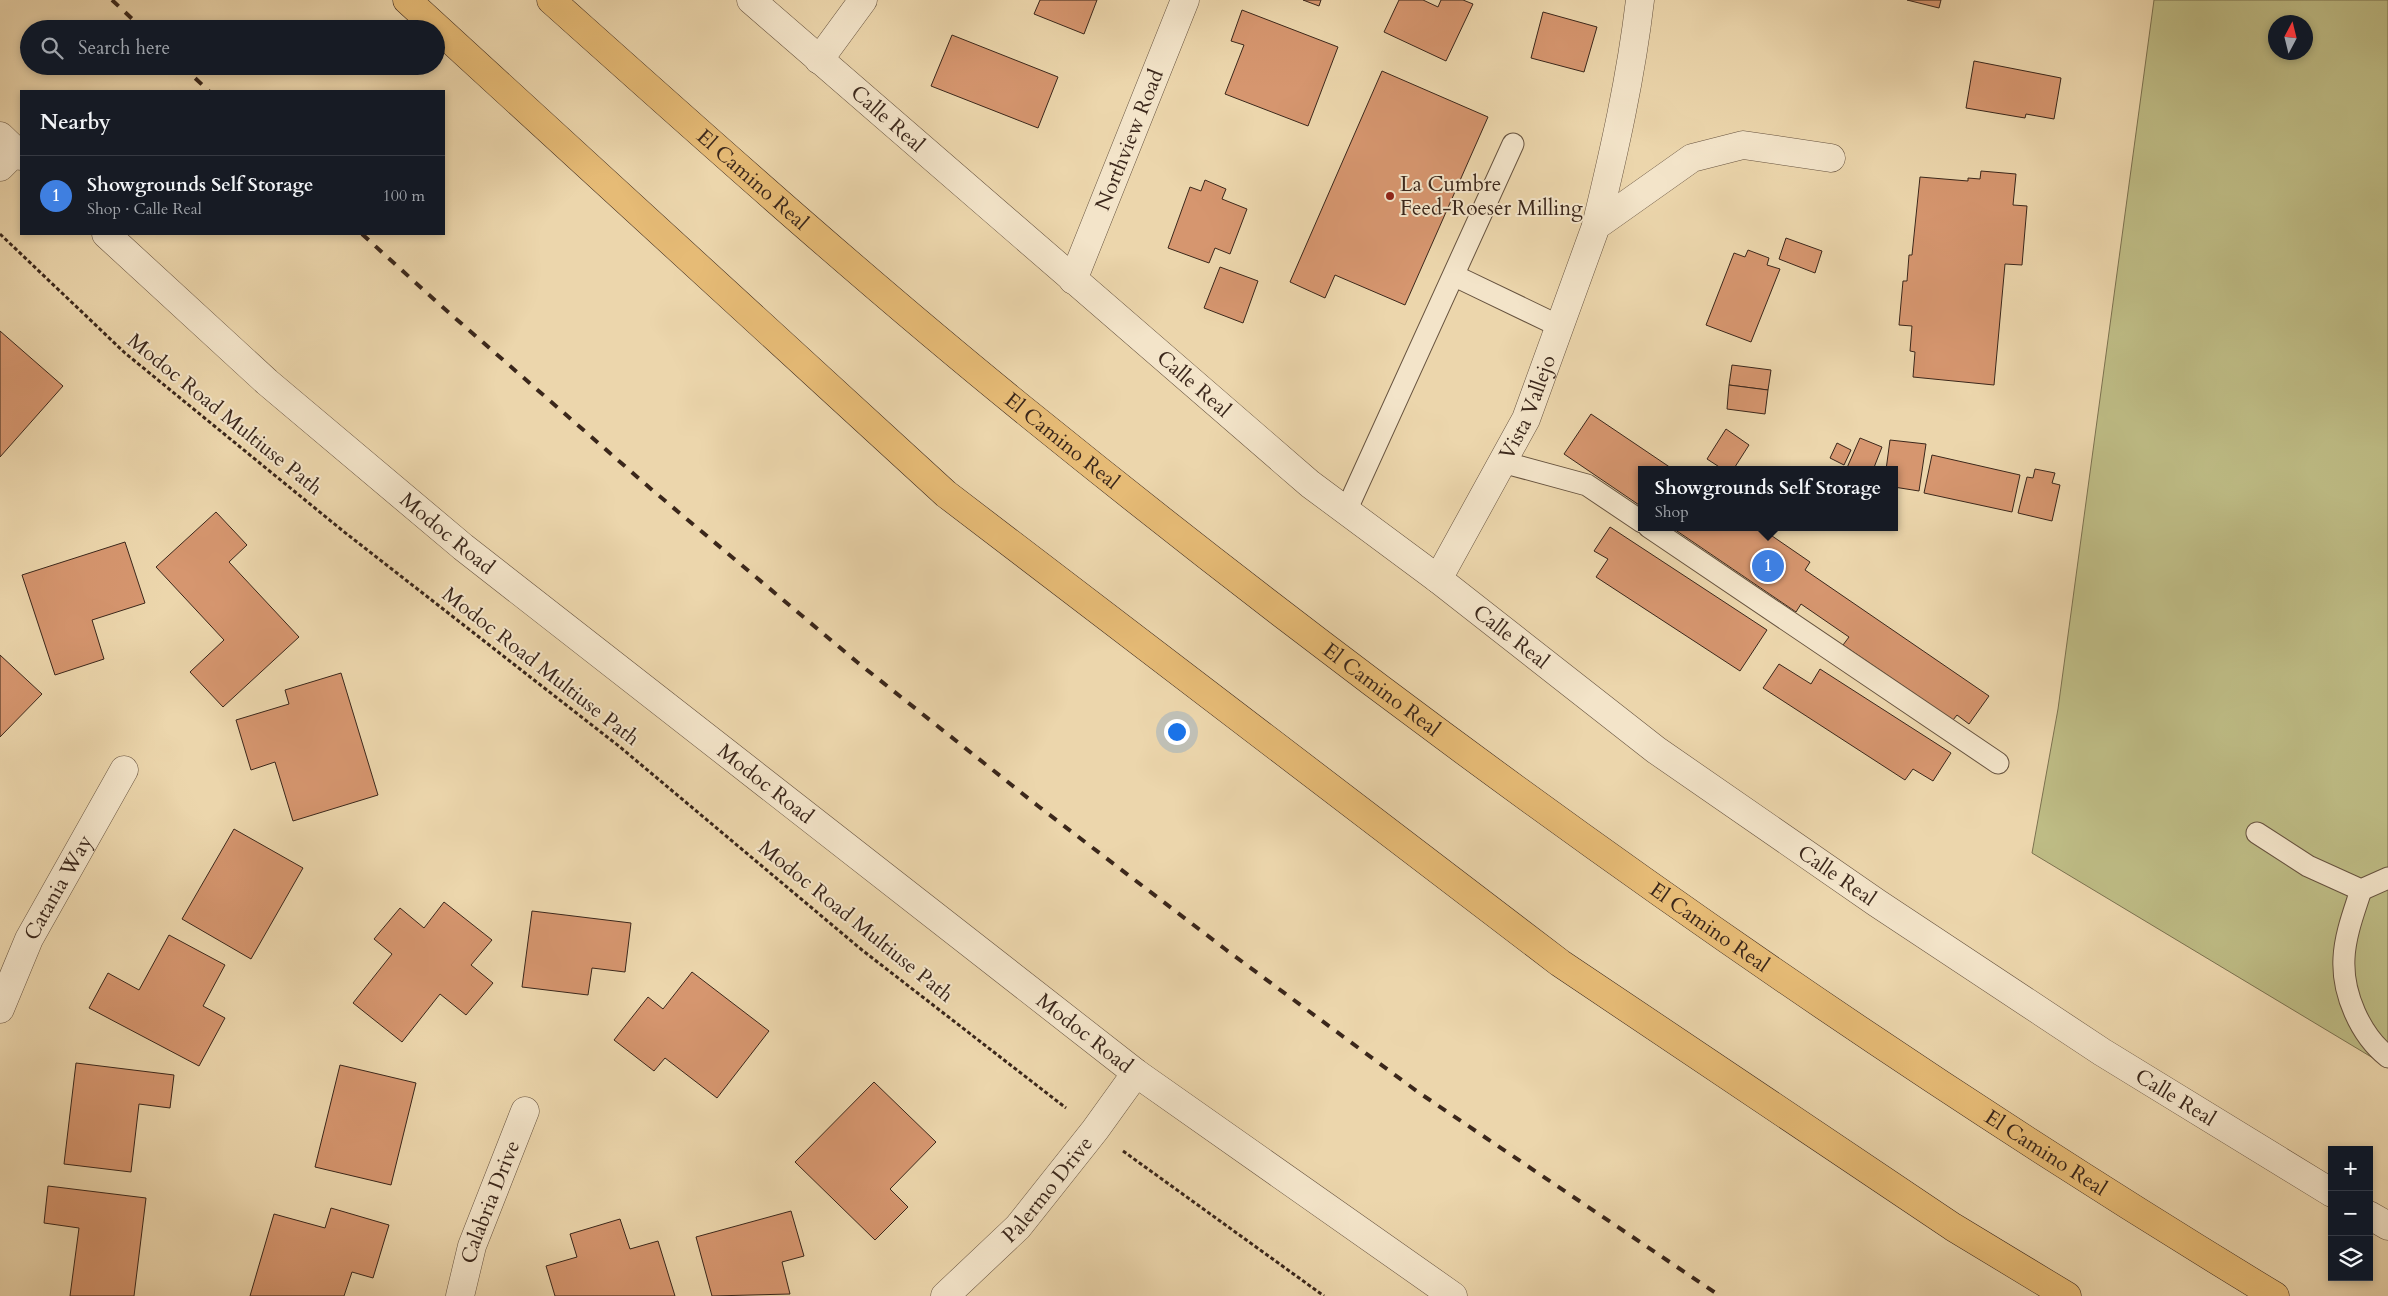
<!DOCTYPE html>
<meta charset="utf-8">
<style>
:root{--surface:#171b24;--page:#20242c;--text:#f1f3f6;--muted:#9ea1a6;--line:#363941;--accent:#c59692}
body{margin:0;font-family:Cardo,serif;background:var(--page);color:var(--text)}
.controls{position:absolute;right:15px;bottom:15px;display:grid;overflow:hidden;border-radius:0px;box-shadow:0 2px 8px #0003}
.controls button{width:45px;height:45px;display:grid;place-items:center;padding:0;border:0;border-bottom:1px solid var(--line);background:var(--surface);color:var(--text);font:25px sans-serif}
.compass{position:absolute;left:2268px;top:15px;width:45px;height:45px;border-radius:50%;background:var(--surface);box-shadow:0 2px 8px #0003;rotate:7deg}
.you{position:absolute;left:1176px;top:731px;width:18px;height:18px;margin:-12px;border:4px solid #fff;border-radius:50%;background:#1a73e8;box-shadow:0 0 0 8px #1a73e833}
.badge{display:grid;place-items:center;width:32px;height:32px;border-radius:50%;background:var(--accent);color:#fff;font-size:16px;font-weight:700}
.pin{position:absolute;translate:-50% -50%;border:2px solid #fff;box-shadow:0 1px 5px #0006}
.popup{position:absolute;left:1638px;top:466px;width:260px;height:65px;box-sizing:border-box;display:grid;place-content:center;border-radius:0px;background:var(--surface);filter:drop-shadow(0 1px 4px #0005);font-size:16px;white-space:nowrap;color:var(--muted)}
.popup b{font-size:19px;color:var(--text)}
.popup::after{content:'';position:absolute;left:50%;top:100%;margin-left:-10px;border:10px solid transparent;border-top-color:var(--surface)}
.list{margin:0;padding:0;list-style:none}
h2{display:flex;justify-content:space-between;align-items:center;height:65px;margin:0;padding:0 20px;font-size:21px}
h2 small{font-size:16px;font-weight:400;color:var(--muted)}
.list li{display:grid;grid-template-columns:32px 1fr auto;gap:15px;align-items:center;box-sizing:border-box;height:80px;padding:0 20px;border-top:1px solid var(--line)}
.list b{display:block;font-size:19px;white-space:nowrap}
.list p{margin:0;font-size:16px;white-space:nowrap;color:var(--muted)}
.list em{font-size:16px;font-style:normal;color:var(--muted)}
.icon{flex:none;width:28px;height:28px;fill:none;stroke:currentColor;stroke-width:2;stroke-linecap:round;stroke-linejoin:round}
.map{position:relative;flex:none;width:2388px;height:1296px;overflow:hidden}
.search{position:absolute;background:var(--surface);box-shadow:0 2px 8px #0003;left:20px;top:20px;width:425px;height:55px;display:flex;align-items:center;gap:12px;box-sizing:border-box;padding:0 18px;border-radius:28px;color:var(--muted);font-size:19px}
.panel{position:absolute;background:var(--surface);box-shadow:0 2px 8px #0003;left:20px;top:90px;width:425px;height:145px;border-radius:0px}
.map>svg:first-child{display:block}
</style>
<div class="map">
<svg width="2388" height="1296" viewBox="0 0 2388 1296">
<rect width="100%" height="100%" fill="#ecd6ac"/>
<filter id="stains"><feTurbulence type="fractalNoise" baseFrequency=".004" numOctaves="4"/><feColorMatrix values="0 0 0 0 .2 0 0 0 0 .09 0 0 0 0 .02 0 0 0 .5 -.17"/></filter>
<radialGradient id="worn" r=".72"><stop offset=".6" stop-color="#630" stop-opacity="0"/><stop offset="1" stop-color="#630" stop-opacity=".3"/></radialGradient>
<path fill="#bebc85" stroke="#7c7250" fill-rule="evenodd" d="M2154 0H2388V1067L2032 853 2058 709ZM2276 22H2306V52H2276Z"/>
<g fill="#d6966f" stroke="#3b271b">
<polygon points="1040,0 1097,0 1084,34 1034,14"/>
<polygon points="1303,0 1321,0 1319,6"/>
<polygon points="1399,0 1423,0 1438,7 1441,0 1463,0 1473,4 1446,61 1384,32"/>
<polygon points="1907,0 1941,0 1939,8"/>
<polygon points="1242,10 1338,47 1308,126 1225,94 1244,45 1231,41"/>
<polygon points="1543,12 1597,27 1584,72 1531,58"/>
<polygon points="952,35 1058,77 1038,128 931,86"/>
<polygon points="1974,61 2061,78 2054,119 2026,114 2025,118 1966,108"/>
<polygon points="1382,71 1488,117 1405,305 1335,275 1325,298 1290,282"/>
<polygon points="1981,171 2016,174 2013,205 2027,206 2022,265 2005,264 1994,385 1913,377 1915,352 1910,351 1912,326 1899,325 1903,281 1907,281 1909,255 1912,255 1920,177 1968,181 1968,178 1980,179"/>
<polygon points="1205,180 1226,189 1222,199 1247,209 1230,254 1215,248 1209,263 1168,248 1190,187 1201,191"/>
<polygon points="1786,238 1822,251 1815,273 1779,259"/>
<polygon points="1748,250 1769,258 1767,265 1780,269 1751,342 1706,325 1734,253 1745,257"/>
<polygon points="1220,267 1258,281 1243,323 1204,308"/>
<polygon points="0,331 63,386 0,457"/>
<polygon points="1732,365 1771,370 1768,390 1729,385"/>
<polygon points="1729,385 1768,390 1765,414 1727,409"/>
<polygon points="1591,414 1674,470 1642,470 1642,507 1564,454"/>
<polygon points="1726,429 1749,445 1733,470 1724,470 1707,459"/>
<polygon points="1860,438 1882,447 1873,470 1846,470"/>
<polygon points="1890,440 1926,444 1919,491 1894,487 1894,470 1886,470"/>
<polygon points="1837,443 1851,450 1844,465 1830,458"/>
<polygon points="1932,455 2020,475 2012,512 1924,493"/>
<polygon points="2035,469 2055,473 2052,483 2060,485 2052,521 2018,513 2027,477 2033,478"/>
<polygon points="216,512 247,545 229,562 299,637 223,707 190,672 224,640 156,567"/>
<polygon points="1610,527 1767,630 1740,671 1596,577 1608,559 1594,551"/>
<polygon points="1671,527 1759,527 1810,562 1805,570 1989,696 1969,724 1957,715 1953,720 1843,645 1849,637 1801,604 1796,612"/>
<polygon points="125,542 145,603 92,620 104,659 55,675 22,575"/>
<polygon points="0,655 42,694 0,737"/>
<polygon points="1779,664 1811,684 1820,669 1951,753 1933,781 1913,769 1905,780 1763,688"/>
<polygon points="341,673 378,795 293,821 275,762 251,770 236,720 289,704 285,690"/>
<polygon points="234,829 303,868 251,959 182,919"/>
<polygon points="444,902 492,940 471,965 493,983 466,1015 440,994 402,1042 353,1003 392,954 374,939 400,908 424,928"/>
<polygon points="532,911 631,923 625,972 592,968 588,995 522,987"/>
<polygon points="169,935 225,965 203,1006 225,1018 199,1066 89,1008 108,973 139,990"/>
<polygon points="692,972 769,1031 717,1098 665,1058 654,1071 614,1040 648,997 663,1009"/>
<polygon points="76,1063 174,1075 170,1108 139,1104 131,1172 64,1164"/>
<polygon points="340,1065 416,1083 391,1185 315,1167"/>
<polygon points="874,1082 936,1142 890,1189 908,1207 875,1240 795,1162"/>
<polygon points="48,1186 146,1198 134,1296 70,1296 79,1228 44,1223"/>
<polygon points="331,1208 389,1225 373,1278 352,1272 344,1296 250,1296 274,1214 325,1228"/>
<polygon points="791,1211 804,1256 782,1262 790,1294 712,1296 696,1237"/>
<polygon points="620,1219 630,1249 658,1241 675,1296 555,1296 546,1266 577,1257 570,1234"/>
</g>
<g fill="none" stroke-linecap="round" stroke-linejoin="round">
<g stroke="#67533f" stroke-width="23">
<g id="service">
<polyline points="1455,276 1559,326"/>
<polyline points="1502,462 1587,485 1642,522"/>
<polyline points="1346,511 1513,144"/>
<polyline points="1649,527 1998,763"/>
<polyline points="2257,833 2308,866 2361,890 2388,878"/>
<path d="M2361 890C2354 912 2345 935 2344 958 2342 993 2360 1035 2388 1057"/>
</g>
</g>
<g stroke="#67533f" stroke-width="29">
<g id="minor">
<polyline points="819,60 863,0"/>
<polyline points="0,167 16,151"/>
<path d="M1596 226C1614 152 1631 77 1640 0"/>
<path id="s1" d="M1073 280 1185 0"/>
<path id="s2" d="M1438 579 1526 419 1596 226 1692 158 1743 145 1831 158"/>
<path id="s3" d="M0 1009 29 939 124 770"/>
<path id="s4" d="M460 1296 472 1246 525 1111"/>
<path id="s5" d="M945 1296 1018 1227 1095 1130 1136 1073"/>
</g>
</g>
<g stroke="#67533f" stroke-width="29">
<g id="tertiary">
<path id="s6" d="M751 0 1310 484 1438 579 1656 750 1877 903 2102 1052 2332 1193"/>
<polyline points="0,136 21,156"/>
<path id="s7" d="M106 234 267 382 463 547 1136 1073 1453 1296"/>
<polyline points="2369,1215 2388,1226"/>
</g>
</g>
<g stroke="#3b271b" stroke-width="29">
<g id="motorway">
<polyline points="407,0 946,494 1560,963 1953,1227 2067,1296"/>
<path id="s8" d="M551 0C710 142 869 285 1035 419 1429 738 1842 1033 2275 1296"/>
</g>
</g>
<g stroke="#3b271b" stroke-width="3" stroke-dasharray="4 2.5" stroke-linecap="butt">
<polyline points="0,234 125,353 343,531 620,747 862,950 1066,1108"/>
<polyline points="1123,1151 1324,1296"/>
</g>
<use href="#service" stroke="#f3e4c9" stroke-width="21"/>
<use href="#minor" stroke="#f3e4c9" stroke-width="28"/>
<use href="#tertiary" stroke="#f3e4c9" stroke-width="28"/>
<use href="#motorway" stroke="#e6bb76" stroke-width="28"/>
<g stroke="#3b271b" stroke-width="4" stroke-dasharray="9 9" stroke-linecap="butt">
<polyline points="112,0 143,29"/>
<polyline points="182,66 209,91"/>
<polyline points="362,234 439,304 651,489 857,662 1038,806 1225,949 1418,1092 1720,1296"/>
</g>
</g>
<circle fill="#8f2418" stroke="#f3e4c9" stroke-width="2" cx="1390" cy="196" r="5"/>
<g text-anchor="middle" stroke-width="4" stroke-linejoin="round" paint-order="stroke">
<g font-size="21" fill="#3b271b" stroke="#f3e4c9">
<text dy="7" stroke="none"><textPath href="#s6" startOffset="181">Calle Real</textPath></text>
<text dy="7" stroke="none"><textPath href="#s1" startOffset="151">Northview Road</textPath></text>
<text dy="7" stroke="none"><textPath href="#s8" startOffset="270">El Camino Real</textPath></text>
<text dy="7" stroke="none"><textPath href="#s6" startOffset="586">Calle Real</textPath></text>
<text dy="7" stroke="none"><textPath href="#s2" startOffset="194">Vista Vallejo</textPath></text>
<text transform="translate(225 414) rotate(39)" y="7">Modoc Road Multiuse Path</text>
<text dy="7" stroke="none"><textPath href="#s8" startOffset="675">El Camino Real</textPath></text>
<text dy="7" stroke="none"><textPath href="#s7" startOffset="454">Modoc Road</textPath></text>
<text dy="7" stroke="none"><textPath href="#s6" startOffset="992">Calle Real</textPath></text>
<text transform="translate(541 666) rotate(38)" y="7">Modoc Road Multiuse Path</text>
<text dy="7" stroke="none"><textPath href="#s8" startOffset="1080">El Camino Real</textPath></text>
<text dy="7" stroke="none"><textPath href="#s7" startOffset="859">Modoc Road</textPath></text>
<text dy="7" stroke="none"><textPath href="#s6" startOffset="1396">Calle Real</textPath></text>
<text dy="7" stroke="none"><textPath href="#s3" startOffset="135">Catania Way</textPath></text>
<text transform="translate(856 921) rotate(39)" y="7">Modoc Road Multiuse Path</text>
<text dy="7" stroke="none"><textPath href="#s8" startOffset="1485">El Camino Real</textPath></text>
<text dy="7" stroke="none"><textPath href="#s7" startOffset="1264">Modoc Road</textPath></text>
<text dy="7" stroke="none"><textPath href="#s6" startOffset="1801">Calle Real</textPath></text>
<text dy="7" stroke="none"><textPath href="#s8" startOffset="1890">El Camino Real</textPath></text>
<text dy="7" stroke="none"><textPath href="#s5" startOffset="148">Palermo Drive</textPath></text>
<text dy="7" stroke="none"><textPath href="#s4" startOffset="99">Calabria Drive</textPath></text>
</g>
<g font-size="21" fill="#3b271b" stroke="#f3e4c9" text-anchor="start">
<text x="1400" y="191">La Cumbre<tspan x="1400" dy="24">Feed-Roeser Milling</tspan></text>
</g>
</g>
<rect width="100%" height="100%" filter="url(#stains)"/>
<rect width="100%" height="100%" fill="url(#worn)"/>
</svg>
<div class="controls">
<button>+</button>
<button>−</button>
<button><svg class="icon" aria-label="layers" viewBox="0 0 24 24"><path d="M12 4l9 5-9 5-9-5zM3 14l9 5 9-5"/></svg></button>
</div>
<svg class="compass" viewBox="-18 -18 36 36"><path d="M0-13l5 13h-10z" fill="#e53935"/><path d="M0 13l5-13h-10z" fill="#9ea1a6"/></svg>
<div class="you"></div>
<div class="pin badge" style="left:1768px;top:566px;background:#3f7fe0">1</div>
<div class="popup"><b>Showgrounds Self Storage</b>Shop</div>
<div class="search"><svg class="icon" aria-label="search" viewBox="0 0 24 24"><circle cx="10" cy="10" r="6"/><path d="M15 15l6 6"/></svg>Search here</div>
<section class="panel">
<h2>Nearby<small></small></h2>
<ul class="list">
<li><span class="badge" style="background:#3f7fe0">1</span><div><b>Showgrounds Self Storage</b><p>Shop · Calle Real</p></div><em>100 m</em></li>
</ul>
</section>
</div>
